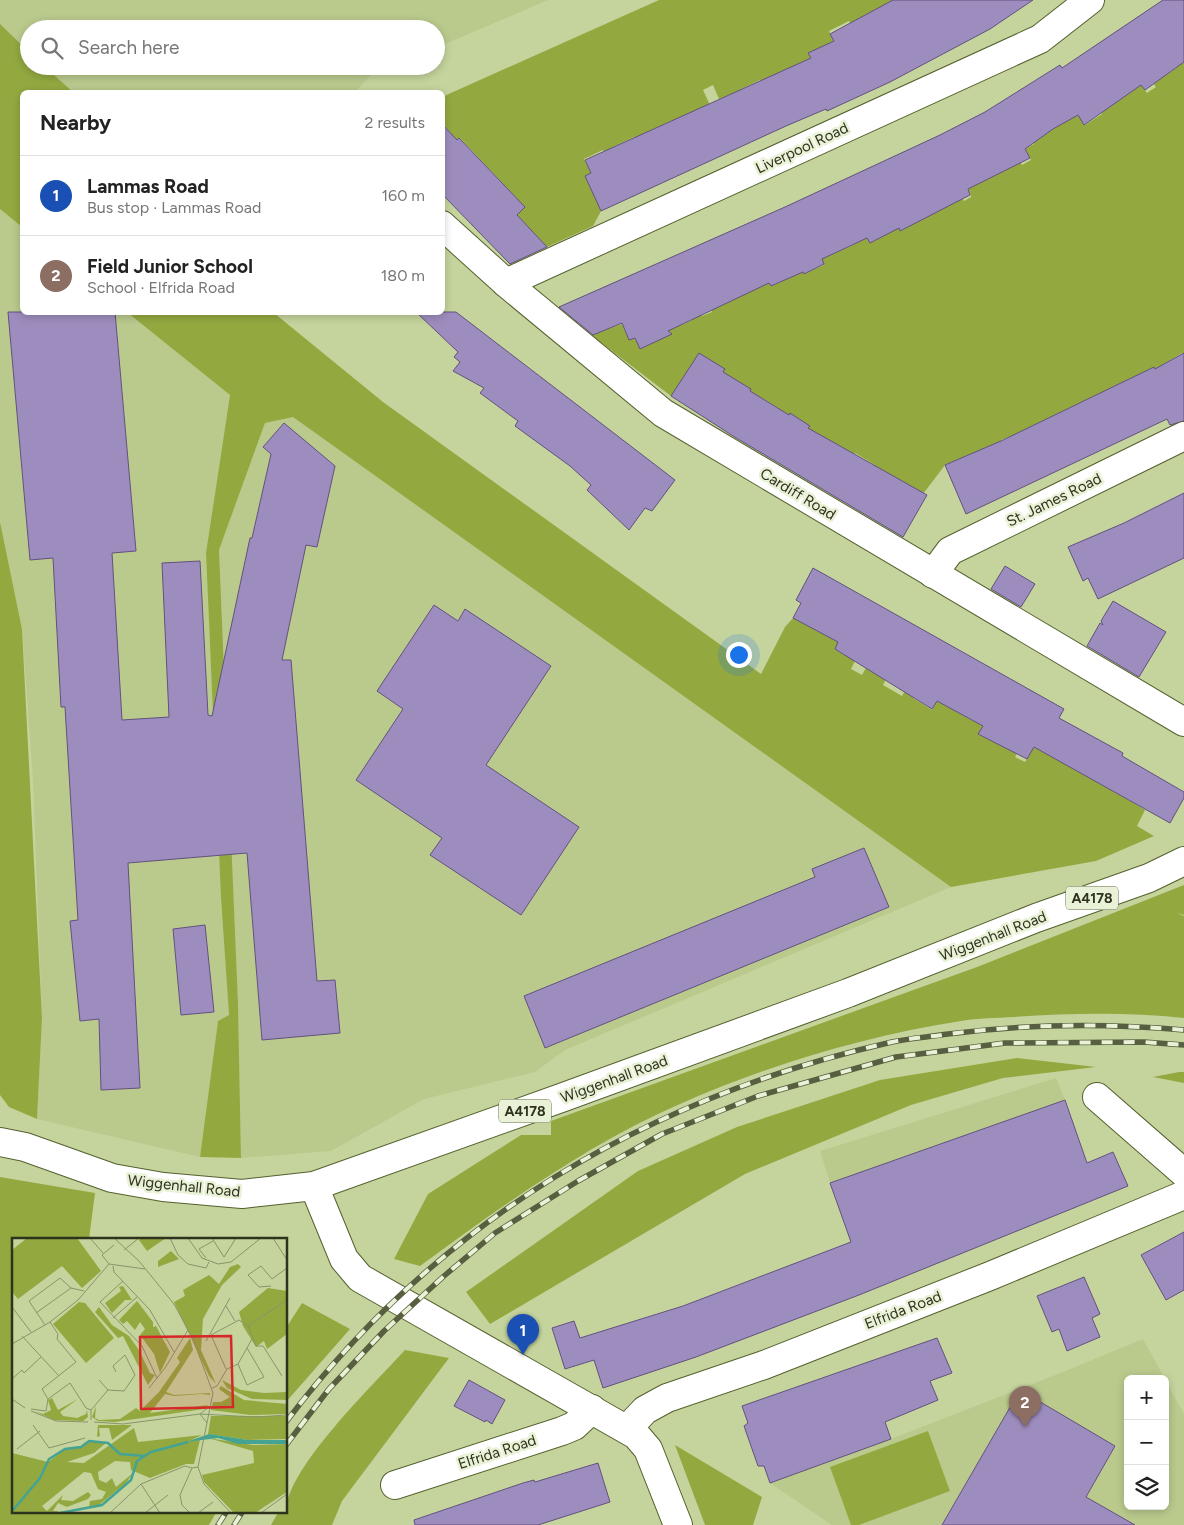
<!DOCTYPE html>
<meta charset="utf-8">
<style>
:root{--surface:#fff;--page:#f6f6f6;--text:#222;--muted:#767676;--line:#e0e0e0;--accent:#8a57d0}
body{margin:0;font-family:Figtree,sans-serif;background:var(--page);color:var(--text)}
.controls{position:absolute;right:15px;bottom:15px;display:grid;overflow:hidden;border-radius:8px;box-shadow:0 2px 8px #0003}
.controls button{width:45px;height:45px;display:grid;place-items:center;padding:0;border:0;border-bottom:1px solid var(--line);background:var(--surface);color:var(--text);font:25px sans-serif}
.you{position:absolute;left:738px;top:654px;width:18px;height:18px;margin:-12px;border:4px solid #fff;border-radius:50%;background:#1a73e8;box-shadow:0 0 0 8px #1a73e833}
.badge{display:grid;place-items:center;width:32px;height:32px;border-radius:50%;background:var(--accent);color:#fff;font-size:16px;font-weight:700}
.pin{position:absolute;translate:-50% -41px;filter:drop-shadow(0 1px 2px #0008)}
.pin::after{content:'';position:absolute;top:26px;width:18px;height:15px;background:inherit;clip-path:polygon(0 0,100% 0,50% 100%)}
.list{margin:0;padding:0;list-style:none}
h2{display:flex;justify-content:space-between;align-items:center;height:65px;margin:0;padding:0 20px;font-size:21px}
h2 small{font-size:16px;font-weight:400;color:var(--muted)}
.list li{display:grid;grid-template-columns:32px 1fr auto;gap:15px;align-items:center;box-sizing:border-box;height:80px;padding:0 20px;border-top:1px solid var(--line)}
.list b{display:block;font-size:19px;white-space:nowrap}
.list p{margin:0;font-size:16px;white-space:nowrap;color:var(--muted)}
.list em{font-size:16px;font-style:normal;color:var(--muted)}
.icon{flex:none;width:28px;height:28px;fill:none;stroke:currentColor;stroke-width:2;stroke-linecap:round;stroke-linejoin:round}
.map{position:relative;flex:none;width:1184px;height:1525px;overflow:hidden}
.search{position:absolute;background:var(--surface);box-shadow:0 2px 8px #0003;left:20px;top:20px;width:425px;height:55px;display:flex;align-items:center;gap:12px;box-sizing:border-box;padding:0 18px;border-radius:28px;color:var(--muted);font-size:19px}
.panel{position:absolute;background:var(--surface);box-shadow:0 2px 8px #0003;left:20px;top:90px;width:425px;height:225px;border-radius:8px}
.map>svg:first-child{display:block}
</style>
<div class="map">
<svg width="1184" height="1525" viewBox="0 0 1184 1525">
<rect width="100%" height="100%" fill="#c5d49d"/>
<g fill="#baca8d">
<polygon points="0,0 548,0 436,48 436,29 29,29 29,52 0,24"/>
<polygon points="44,66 394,66 370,76 355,92 73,92"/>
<polygon points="0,209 22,227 22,312 128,313 230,395 206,553 221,898 229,1016 218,1021 200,1157 37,1119 42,1018 33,780 22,629 0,522"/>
<polygon points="293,416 951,887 565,1050 535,1072 424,1099 331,1151 241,1158 238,1003 219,550 265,423"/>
<polygon points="1056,1078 1065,1100 830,1183 820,1151"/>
<polygon points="1143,1339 1165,1379 1128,1379 1128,1506 1165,1506 1165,1380 1184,1414 1184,1525 832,1525 770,1483 891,1439 1063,1372"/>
</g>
<g fill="#93a940">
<polygon points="659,0 910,0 864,49 849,21 829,31 842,57 809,53 812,62 767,93 760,80 741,89 747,103 737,108 731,94 719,99 713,85 703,90 715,116 666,123 646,133 651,145 634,137 615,146 621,159 609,164 603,150 584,159 591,173 585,176 601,211 593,226 547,247 517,215 525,207 460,138 451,146 444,138 450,132 443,124 442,97"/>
<polygon points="0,24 29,52 29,66 44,66 73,92 22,92 22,227 0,209"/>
<polygon points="1162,48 1184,52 1184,356 1182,353 1164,364 1171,377 1121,383 1030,427 1036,441 1021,432 1001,440 1007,454 964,457 945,465 923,494 884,471 878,482 868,477 875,465 855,453 847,465 803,436 809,426 790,414 783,424 778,408 760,397 717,381 724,369 706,357 693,363 671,396 591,335 622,324 629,340 635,338 640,348 680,321 682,325 692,320 682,300 692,294 702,316 712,312 710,307 761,264 771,286 781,282 779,277 792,250 804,274 824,265 813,241 824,235 833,254 853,245 856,217 870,243 877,240 886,201 901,231 913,224 949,172 964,201 971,197 968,187 1008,140 1022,165 1031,160 1025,149 1034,144 1026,130 1071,103 1085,125 1102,114 1090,93 1130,69 1147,93 1156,87 1147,76 1153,54 1168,74 1176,68"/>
<polygon points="128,313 274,313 383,402 761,674 785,627 793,618 839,640 835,649 844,655 857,633 866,639 851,669 862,675 868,664 898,655 883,685 902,696 917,669 926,675 913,698 932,710 945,686 963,710 961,714 973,721 992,710 979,735 999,744 1021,746 1015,757 1025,762 1039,737 1106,786 1145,810 1137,826 1154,836 1096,861 951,887 293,417 265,423 219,550 238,1003 241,1158 200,1157 218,1021 229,1015 221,898 206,553 230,395"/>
<polygon points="0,522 22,629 42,1018 37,1119 9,1107 0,1095"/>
<path d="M1184 885V915L1177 913 1184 916V1018C1128 1012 1071 1013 1014 1017 997 1018 978 1018 961 1021 865 1036 768 1065 680 1104 586 1145 502 1206 420 1266L394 1259 428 1194 521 1135H551V1121L977 967Z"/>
<polygon points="1017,1058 1096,1067 1003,1078 911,1105 745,1174 490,1324 466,1292 638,1171 737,1127 880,1080"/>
<polygon points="1179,1072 1184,1072 1184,1083 1153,1077"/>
<polygon points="0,1177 95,1193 89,1239 14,1239 14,1511 217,1511 209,1525 0,1525"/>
<polygon points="302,1303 350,1329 286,1402 286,1328"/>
<path d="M405 1350 449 1358 342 1501 332 1525H271L279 1511H286C286 1469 375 1383 405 1350Z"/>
<polygon points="928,1431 950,1491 859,1525 851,1525 830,1467"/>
<polygon points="675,1445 762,1497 753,1525 705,1525"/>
</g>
<g fill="#9d8dbe" stroke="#62517f">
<polygon points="893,0 1033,0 990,29 890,82 827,111 826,109 786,126 601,211 585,176 591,173 585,160 811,58 808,53 834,41 830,34"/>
<polygon points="1163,0 1184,0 1184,62 1145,90 1141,85 1084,125 1078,115 1053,129 1025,149 1030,158 968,189 970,195 900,231 899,228 870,243 867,238 822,259 824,264 804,274 803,272 771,286 769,283 748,293 668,331 672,334 640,349 635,338 629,340 622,323 593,335 559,307 785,207 940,135 985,112 1060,65 1062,68"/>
<polygon points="442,124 457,140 459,138 525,207 517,215 547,247 510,264 442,194"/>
<polygon points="8,312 115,312 136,551 112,553 122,720 169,717 162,563 200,561 208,715 212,716 250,538 252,538 271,454 263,447 284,423 335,466 317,547 306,545 282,660 291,660 317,981 335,980 340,1033 262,1040 247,853 128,863 140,1088 101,1090 99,1019 80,1021 70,921 78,920 65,707 61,707 53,558 30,560"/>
<polygon points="416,312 456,312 675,480 652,511 645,508 629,530 587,490 591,485 570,466 515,426 518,421 480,393 484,388 453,371 460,362 454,357 458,352"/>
<polygon points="699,353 725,369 723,372 751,389 750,391 789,415 790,413 810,426 808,428 927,495 903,537 733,436 671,396"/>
<polygon points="1184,353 1184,421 1170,425 1167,419 966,514 945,465 1001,441 1154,367 1155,369"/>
<polygon points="1184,493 1184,558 1098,599 1088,578 1083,581 1068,547 1124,523"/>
<polygon points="1005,566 1035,584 1021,607 991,589"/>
<polygon points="813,568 1064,709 1059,718 1123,753 1122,756 1184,792 1184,798 1170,823 1034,747 1027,759 978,734 983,726 937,701 932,709 835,649 838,642 793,618 801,603 796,600"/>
<polygon points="1113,601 1166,632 1139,677 1087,646 1100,623 1103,625 1101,621"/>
<polygon points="434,605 458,621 465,609 551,666 486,765 579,827 521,915 430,855 442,838 356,780 403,709 377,691"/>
<polygon points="864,848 889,907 545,1048 524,996 815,877 812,869"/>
<polygon points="205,925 214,1012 181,1015 173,929"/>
<polygon points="1065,1100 1087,1163 1113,1152 1128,1186 859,1295 696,1357 603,1388 594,1360 565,1369 552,1328 574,1321 580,1338 683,1306 851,1242 830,1183"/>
<polygon points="1184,1232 1184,1290 1166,1300 1141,1255"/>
<polygon points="1084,1277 1100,1314 1092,1318 1100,1337 1067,1351 1059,1329 1052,1332 1037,1296"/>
<polygon points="937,1338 952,1373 930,1381 938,1400 885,1422 891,1439 770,1483 764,1466 758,1466 744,1426 748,1423 742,1406"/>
<polygon points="469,1380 505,1400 492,1424 486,1420 485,1422 454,1406"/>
<polygon points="1020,1390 1115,1446 1086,1497 1135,1525 942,1525"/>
<polygon points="598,1463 610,1502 538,1525 415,1525 414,1520 523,1483 534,1480 535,1482"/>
</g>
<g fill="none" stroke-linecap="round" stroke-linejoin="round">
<g stroke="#54602e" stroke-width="30">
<g id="minor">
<polyline points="442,225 506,283 663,413 1184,722"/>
<polyline points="506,283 1040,39 1090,0"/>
<polyline points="933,574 950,551 1184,436"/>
<polyline points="1097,1097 1184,1173"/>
<polyline points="314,1186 344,1259 360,1278 636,1435 648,1449 678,1525"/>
<polyline points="627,1429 645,1410 667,1398 764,1365 990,1276 1184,1195"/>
<polyline points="395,1485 562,1431 574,1426 592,1409"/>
</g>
</g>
<g stroke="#54602e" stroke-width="30">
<polyline id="major" points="0,1142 25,1147 112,1178 163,1187 242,1194 314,1186 561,1098 848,993 1036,918 1149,878 1184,861"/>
</g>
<use href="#minor" stroke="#fff" stroke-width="28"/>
<use href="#major" stroke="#fff" stroke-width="28"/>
<g stroke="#575f40" stroke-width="5.5">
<g id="rail">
<path d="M286 1422C438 1221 648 1097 892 1042 910 1038 929 1037 948 1034 1026 1024 1106 1023 1184 1030"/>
<polyline points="286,1445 329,1389 384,1331 444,1276 495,1233 578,1181 662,1134 758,1096 896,1057 1005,1043 1144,1042 1184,1045"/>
<polyline points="218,1525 227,1511"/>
<polyline points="234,1525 243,1511"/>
</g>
</g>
<use href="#rail" stroke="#e9f1d6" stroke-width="4" stroke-dasharray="11" stroke-linecap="butt"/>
</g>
<g text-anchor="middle" stroke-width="5" stroke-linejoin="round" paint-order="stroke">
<g fill="#e9f1d6" stroke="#656c54" stroke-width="1">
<rect x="1066" y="886.5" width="52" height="23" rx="4"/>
<rect x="499" y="1099.5" width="52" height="23" rx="4"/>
</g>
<g font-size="14" font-weight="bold" fill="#2d331d">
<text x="1092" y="903">A4178</text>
<text x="525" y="1116">A4178</text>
</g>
<g font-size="15" fill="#2d331d" stroke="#e9f1d6">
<text transform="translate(802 148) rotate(-25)" y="5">Liverpool Road</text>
<text transform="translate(798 494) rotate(31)" y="5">Cardiff Road</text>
<text transform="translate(1054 500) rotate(-26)" y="5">St. James Road</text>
<text transform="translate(993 936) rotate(-21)" y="5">Wiggenhall Road</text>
<text transform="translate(614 1079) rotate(-20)" y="5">Wiggenhall Road</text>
<text transform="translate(184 1186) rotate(6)" y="5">Wiggenhall Road</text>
<text transform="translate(903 1310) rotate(-21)" y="5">Elfrida Road</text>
<text transform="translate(497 1452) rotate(-18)" y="5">Elfrida Road</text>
</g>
</g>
<g transform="translate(12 1238)">
<rect width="275" height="275" fill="#c5d49d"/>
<path d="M15 0H65L89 33 70 50 50 28 6 61 0 54V12ZM129 0H154L135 13 127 2ZM159 13 167 21 146 29V23ZM226 26 229 29 210 47 191 81 189 112 204 146 197 138 162 64 173 58 171 52 197 37 207 46 218 29ZM111 48 120 62H113L100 75 93 65 109 53 107 49ZM256 50 275 53V96L255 111 252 103 244 109 231 88 227 74ZM125 63 141 84V89L144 88 158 114 148 135 142 116 128 97 133 91 128 84 123 92 115 83 111 86 107 82ZM67 64 73 65 102 100 74 125 41 86ZM87 69 100 87 117 98 127 112 138 135 143 137 136 147 111 98 106 100 83 74ZM178 100 181 112 154 154 162 157 198 155V157L190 156 162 158 153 156 138 175 196 167 192 171 103 184 86 183 80 179 84 168 83 180 87 182 108 181 124 170 128 173 147 154 168 124 165 120ZM210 142 229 152 252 155 275 154V162L240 161 215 150ZM209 148 232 162 275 166V176L238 177 199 172 201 164H209L218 159 207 151ZM40 160 46 172 66 161 48 174 51 178 65 180 74 176 75 172 76 179 71 183 42 182 22 173 31 176 39 172 36 162ZM199 178H275V201L236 202 196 196ZM120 187 100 202 97 190H87L88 198 85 199 86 187ZM122 190 126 204 190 197 177 203 188 202 182 226H174L138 240 119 232 118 224 103 223 86 234 87 242 94 245 100 240 104 249 121 235 114 245 87 267 77 269 78 263 90 261 94 254 86 251 79 235 72 234 30 268 35 273 51 257 49 262 61 263 76 254 79 257 76 261 55 269 46 265 41 273H46L45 275H0V215L36 224 53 211 69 209 77 203 94 205 82 215 55 224 72 225ZM196 200 241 207 275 206V254L243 275H222L192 244 190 237 242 225 241 213Z" fill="#93a940"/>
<path d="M197 196 236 202H275V206H226L206 200 174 204Z" fill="#44a393"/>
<path fill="none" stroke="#44a393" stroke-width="2.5" d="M1 272 28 240 37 221 53 211 69 209 77 203 96 205 108 216 133 218M48 275 90 267 119 242 125 223 139 214 176 204"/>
<path fill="none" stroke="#88946a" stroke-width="1" d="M78 0 91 15M102 0 127 23 162 66 181 101 201 155 186 229 192 246 219 275M158 0 166 17 176 26 194 30 197 24M176 0 190 20 206 26 219 24 249 0M200 0 212 19 224 0M261 0 275 22M112 12 127 0M194 20 187 11 201 3M97 26 133 31M97 26 90 17 102 7M101 28 102 34 138 72 162 114M111 43 88 64 130 108 145 140M259 48 247 49 236 37 249 28 260 41 275 30M214 68 223 83M0 69 19 94M24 75 59 50 72 53M101 80 125 59M38 84 46 96 45 101 64 124 30 151 36 161 58 145 74 170 79 172V182M33 87 17 63 48 40 59 50M236 88 244 108H251L270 138M236 88 275 62M10 98 47 138M194 103 218 60M0 106 38 84 66 62 97 26M226 126 235 147 252 139 235 110M214 131 199 97 227 82 236 88M0 141 10 132 12 135 29 119M137 150 153 130 176 92M200 150 205 148 215 131 226 126 240 101M96 152 112 153 123 137 113 117 101 128 104 134M0 161 13 170M19 171 34 173 36 161M79 172 96 152 87 142M19 173 44 183 76 184M82 184 111 186 188 176 244 179 275 177M195 185 188 176 198 168M21 187 37 210 73 200M5 211 28 193M129 246 148 275M98 275 129 246 173 228 180 230M133 275 156 257M178 275 170 267 168 257 180 230 186 229M186 275 201 264M249 275 275 256"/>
<path fill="#d62828" fill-opacity="0.15" stroke="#d62828" stroke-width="2.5" d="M219 98 221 169 129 171 128 99Z"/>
<rect width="275" height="275" fill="none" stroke="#2d331d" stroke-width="2.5"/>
</g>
</svg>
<div class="controls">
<button>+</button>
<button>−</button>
<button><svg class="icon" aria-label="layers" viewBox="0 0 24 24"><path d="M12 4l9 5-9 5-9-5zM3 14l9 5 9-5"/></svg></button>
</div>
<div class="you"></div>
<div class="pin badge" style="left:523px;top:1355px;background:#1a4fb4">1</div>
<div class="pin badge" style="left:1025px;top:1427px;background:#8d6e63">2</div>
<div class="search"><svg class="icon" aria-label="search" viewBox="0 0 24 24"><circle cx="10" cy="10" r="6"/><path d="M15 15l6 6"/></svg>Search here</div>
<section class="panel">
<h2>Nearby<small>2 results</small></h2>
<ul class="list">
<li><span class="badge" style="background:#1a4fb4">1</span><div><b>Lammas Road</b><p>Bus stop · Lammas Road</p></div><em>160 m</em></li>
<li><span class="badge" style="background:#8d6e63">2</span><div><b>Field Junior School</b><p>School · Elfrida Road</p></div><em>180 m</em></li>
</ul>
</section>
</div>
